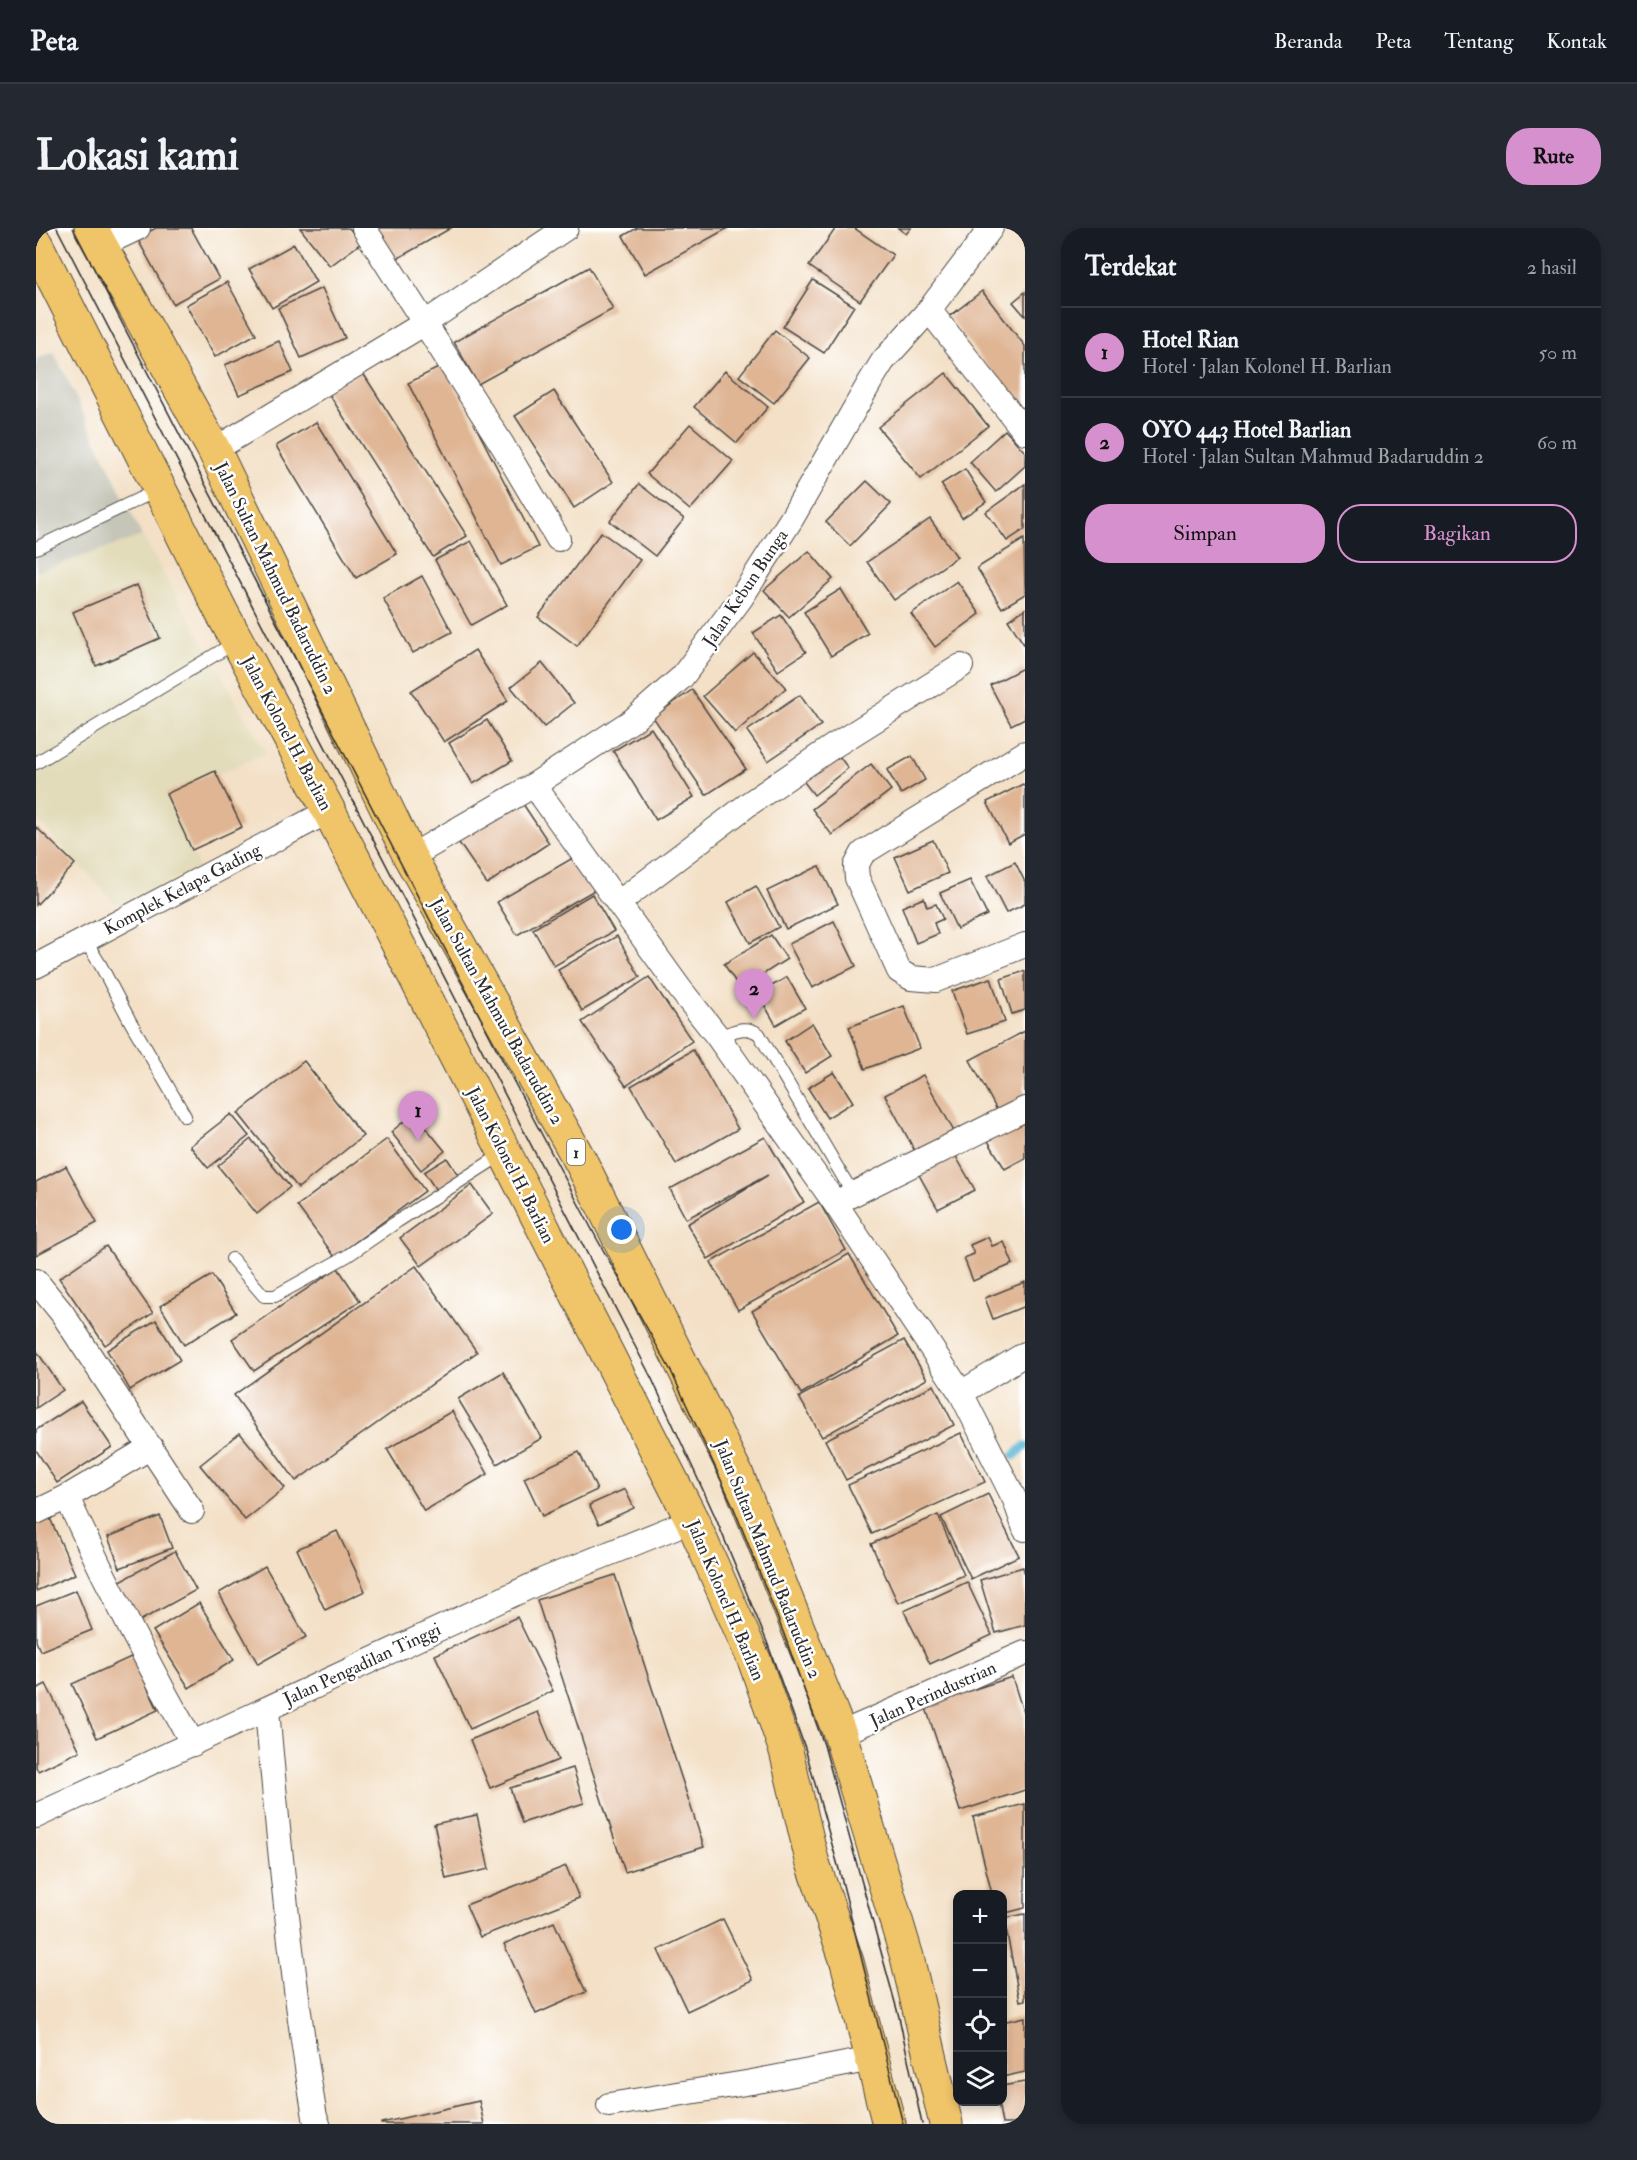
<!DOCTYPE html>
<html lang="id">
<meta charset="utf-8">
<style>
:root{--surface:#171b24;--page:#242831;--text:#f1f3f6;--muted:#9ea1a6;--line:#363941;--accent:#d690ce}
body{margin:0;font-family:"IM FELL Double Pica",serif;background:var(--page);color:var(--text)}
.controls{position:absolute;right:18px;bottom:18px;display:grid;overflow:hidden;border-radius:12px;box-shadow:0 3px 9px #0003}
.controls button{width:54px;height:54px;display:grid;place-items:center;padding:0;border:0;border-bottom:2px solid var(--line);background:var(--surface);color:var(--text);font:30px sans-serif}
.you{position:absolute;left:586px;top:1002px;width:21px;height:21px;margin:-15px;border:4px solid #fff;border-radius:50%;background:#1a73e8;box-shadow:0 0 0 9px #1a73e833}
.badge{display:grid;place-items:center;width:39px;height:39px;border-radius:50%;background:var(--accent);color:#111;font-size:20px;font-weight:700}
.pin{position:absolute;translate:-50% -50px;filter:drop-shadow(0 2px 3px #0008)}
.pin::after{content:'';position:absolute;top:32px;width:21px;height:18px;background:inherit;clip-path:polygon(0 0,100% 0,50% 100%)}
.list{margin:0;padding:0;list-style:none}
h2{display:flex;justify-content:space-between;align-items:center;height:78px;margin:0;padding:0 24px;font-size:26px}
h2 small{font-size:20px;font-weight:400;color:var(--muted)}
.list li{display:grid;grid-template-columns:39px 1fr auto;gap:18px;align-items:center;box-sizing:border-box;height:90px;padding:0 24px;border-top:2px solid var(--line)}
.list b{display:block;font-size:22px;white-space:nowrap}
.list p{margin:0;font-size:20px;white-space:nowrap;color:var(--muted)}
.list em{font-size:20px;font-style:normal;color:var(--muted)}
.actions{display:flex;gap:12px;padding:18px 24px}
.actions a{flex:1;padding:14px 0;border:2px solid var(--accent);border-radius:24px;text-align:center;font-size:21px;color:var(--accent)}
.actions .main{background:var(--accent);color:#111}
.icon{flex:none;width:33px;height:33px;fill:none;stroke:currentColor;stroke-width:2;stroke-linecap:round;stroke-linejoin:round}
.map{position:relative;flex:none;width:989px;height:1896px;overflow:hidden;border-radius:24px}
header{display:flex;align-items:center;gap:36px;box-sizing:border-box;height:84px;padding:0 30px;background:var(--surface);border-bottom:2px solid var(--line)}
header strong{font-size:28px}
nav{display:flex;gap:33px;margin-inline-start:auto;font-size:21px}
.intro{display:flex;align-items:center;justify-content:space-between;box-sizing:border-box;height:144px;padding:0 36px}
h1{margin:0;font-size:42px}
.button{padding:15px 27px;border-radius:24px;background:var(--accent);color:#111;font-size:21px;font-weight:700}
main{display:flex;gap:36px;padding:0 36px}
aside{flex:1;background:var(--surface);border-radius:24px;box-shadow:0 3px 9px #0003}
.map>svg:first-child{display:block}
</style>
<header>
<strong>Peta</strong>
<nav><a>Beranda</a><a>Peta</a><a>Tentang</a><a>Kontak</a></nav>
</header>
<div class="intro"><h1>Lokasi kami</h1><a class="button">Rute</a></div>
<main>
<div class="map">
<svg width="989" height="1896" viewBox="0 0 989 1896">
<rect width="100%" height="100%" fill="#fff"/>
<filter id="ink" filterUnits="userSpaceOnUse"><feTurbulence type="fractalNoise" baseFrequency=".0167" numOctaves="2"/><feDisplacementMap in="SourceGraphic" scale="12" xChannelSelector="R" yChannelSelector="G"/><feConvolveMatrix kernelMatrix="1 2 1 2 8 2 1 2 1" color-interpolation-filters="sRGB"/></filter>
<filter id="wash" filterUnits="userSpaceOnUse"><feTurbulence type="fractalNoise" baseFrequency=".008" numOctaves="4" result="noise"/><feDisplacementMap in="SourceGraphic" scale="24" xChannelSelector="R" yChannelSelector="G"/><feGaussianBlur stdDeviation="1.35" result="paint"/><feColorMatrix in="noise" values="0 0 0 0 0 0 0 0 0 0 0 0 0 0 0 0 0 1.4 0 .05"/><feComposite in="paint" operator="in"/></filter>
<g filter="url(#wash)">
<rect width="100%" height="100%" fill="#f3e0c6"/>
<polygon fill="#e2dcba" points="106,308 230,525 131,569 163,640 80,676 0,591 0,344"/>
<polygon fill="#c5c5b8" points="18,124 106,308 0,344 0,131"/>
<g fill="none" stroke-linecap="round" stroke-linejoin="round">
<polyline stroke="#54b5d3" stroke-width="9" points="978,1228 989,1218"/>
</g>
<g id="blocks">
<g fill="#dfb594">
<polygon points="120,0 155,0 183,51 137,76 101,10"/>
<polygon points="264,0 313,0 325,15 294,38"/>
<polygon points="340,0 415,0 359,32"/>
<polygon points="601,0 692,0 609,46 587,8"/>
<polygon points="800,0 818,0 857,27 824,73 773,38"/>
<polygon points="862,0 875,0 870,6"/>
<polygon points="258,16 280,54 236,80 213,41"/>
<polygon points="553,39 577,81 442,156 418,114"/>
<polygon points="777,52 818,78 788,125 747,99"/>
<polygon points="191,54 220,106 179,129 150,77"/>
<polygon points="286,60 309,110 265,130 242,80"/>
<polygon points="946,63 989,118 989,186 913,89"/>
<polygon points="989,64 989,88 977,74"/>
<polygon points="739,102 774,130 738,175 703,148"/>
<polygon points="243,113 257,144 203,167 189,137"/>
<polygon points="408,137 502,319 465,337 372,155"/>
<polygon points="325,142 431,308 397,329 291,163"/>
<polygon points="689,143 732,179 701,215 658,179"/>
<polygon points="910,145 952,198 885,251 842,199"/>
<polygon points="518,163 577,254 538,280 479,188"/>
<polygon points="280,194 361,326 320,350 240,218"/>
<polygon points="654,196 697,233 654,282 611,246"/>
<polygon points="969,202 989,224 989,238 960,264 934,234"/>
<polygon points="929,241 950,274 926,290 905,256"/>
<polygon points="831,253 855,276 814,318 790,294"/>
<polygon points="603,256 648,291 619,328 574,293"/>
<polygon points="989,256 989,301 971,313 950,284"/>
<polygon points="894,291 921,329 858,372 831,334"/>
<polygon points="565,304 604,332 541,418 502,389"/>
<polygon points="988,311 989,366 966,380 941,340"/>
<polygon points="435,313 471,377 435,397 399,332"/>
<polygon points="773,323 797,351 753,389 728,362"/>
<polygon points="386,348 416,404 377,425 347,370"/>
<polygon points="921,353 944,386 899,419 875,386"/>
<polygon points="101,357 124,410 60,438 37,384"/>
<polygon points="805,361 832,405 795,428 768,384"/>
<polygon points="989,381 989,418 972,392"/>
<polygon points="745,387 770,424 742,443 717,405"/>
<polygon points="439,422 472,473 408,514 375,463"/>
<polygon points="717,424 750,460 699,505 667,468"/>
<polygon points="506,435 538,475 508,499 475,459"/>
<polygon points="987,440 989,444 989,490 975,497 954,457"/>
<polygon points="656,462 710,541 670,567 617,489"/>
<polygon points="764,467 785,497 732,533 711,503"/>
<polygon points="451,492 476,533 437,556 413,515"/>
<polygon points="615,500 658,569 620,592 577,523"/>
<polygon points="800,524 812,540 778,567 765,550"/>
<polygon points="876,528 889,552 865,566 851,542"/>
<polygon points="835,536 855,562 796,607 776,581"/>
<polygon points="179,543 206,599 156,622 130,566"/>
<polygon points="987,556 989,560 989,606 972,615 951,574"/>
<polygon points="483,570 513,615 451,656 421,612"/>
<polygon points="0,599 39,636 0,677"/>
<polygon points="897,612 912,645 874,662 859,629"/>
<polygon points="542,627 562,660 481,707 461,674"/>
<polygon points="979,634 989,654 989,676 970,685 951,648"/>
<polygon points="783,638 802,676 750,701 731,663"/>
<polygon points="934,652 951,687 921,701 904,665"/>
<polygon points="720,658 743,699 714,715 692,674"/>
<polygon points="556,666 578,703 518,738 497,701"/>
<polygon points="888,670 891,679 900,676 907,691 898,695 902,706 880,715 866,679"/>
<polygon points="798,693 820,738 776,760 753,716"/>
<polygon points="735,707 751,731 704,761 688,736"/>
<polygon points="581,708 604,749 546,783 522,742"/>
<polygon points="989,743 989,782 976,786 965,751"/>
<polygon points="613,749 656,813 590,858 546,794"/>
<polygon points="751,749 769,780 740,797 722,766"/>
<polygon points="955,750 969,794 931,806 916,763"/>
<polygon points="868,778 884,820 829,841 813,799"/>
<polygon points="776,795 796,828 769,845 749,813"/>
<polygon points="989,803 989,870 962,884 934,832"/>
<polygon points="657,822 702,901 640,936 595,858"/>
<polygon points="268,833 327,908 262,960 202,885"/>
<polygon points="798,844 817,874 791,890 772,860"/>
<polygon points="887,847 921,909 882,929 849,867"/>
<polygon points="378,885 409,923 385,942 355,904"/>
<polygon points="195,886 213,908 172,940 154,918"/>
<polygon points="989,892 989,930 969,941 952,913"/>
<polygon points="729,909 768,974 672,1031 651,996 732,947 650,991 634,961"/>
<polygon points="215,911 254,959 221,986 182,938"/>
<polygon points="351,911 389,963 299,1029 261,978"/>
<polygon points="918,925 939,962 902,981 882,945"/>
<polygon points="411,930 424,950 402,965 388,944"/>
<polygon points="30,938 61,995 0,1027 0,954"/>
<polygon points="436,957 457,986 385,1038 364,1010"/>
<polygon points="783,974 810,1022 702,1082 675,1034"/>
<polygon points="952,1009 956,1018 968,1014 977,1036 937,1053 928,1030 938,1026 934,1017"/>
<polygon points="70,1018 117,1085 69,1117 23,1050"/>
<polygon points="813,1026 862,1108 765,1166 716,1083"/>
<polygon points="380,1038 441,1124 260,1253 198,1167"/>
<polygon points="302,1040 324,1073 218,1143 196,1111"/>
<polygon points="176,1047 200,1085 148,1117 124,1078"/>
<polygon points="989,1054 989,1078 957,1091 949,1070"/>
<polygon points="120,1092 144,1132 94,1162 71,1122"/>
<polygon points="868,1112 891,1151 786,1209 763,1169"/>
<polygon points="0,1122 27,1162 0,1180"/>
<polygon points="467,1144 506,1210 461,1236 422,1171"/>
<polygon points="898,1157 918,1197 810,1252 789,1212"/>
<polygon points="45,1173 76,1219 21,1255 0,1222 0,1202"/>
<polygon points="416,1183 452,1246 388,1283 351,1221"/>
<polygon points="204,1205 249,1260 209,1292 164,1237"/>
<polygon points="925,1205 949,1254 836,1306 812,1257"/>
<polygon points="543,1224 561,1262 506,1288 488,1250"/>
<polygon points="589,1261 598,1280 563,1296 553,1277"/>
<polygon points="952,1266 983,1328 935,1351 905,1289"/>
<polygon points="902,1287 928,1347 862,1375 835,1316"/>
<polygon points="13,1288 39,1346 0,1363 0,1293"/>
<polygon points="124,1288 136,1320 84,1340 72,1309"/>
<polygon points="301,1303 329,1363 289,1382 261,1321"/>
<polygon points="139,1323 160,1362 100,1395 79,1356"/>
<polygon points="229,1338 270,1409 222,1436 183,1365"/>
<polygon points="987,1339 989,1347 989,1397 960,1405 944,1352"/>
<polygon points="579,1347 668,1619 589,1644 501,1372"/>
<polygon points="931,1354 956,1407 894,1436 868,1383"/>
<polygon points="40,1362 56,1402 4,1423 0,1413 0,1378"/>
<polygon points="163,1375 198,1432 153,1460 117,1403"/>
<polygon points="481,1389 517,1463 434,1501 399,1427"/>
<polygon points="97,1428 122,1482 61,1510 36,1456"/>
<polygon points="976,1449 989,1490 989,1562 924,1583 889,1477"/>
<polygon points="10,1456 44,1523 2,1543 0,1539 0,1461"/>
<polygon points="502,1484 522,1532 454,1560 434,1512"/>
<polygon points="537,1540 548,1575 486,1595 474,1560"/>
<polygon points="989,1576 989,1680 966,1686 966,1666 956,1666 937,1589"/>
<polygon points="441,1587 453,1641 410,1651 398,1596"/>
<polygon points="530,1638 543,1670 444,1709 430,1677"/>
<polygon points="989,1686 989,1772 984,1773 968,1690"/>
<polygon points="687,1691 717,1752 651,1783 622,1722"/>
<polygon points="518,1694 550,1764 500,1786 468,1716"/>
<polygon points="989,1789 989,1844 966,1849 966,1794"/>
<polygon points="989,1854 989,1896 966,1896 962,1874 966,1874 966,1858"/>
<polygon points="443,1873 448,1896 345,1896 345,1895"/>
</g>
</g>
</g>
<g filter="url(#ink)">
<use href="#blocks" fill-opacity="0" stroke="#494642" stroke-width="1.5"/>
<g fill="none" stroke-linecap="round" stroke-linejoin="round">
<g stroke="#494642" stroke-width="14">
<g id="service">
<polyline points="0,320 124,261"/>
<polyline points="0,535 200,414"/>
<polyline points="49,712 65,738 94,793 149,888"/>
<path d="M682 809C697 804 709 796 723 806L817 966"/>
<polyline points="196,1031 228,1068 239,1068 311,1028 362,993 468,925"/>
</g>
</g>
<g stroke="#494642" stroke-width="26">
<g id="minor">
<polyline points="328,0 467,218 522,311"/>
<polyline points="64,18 102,0"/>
<polyline points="893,82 989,204"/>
<polyline points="178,222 389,95 530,0"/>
<polyline points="989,525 827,625 820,638 821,650 863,743 875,750 900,752 989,717"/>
<polyline points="498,557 582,675 714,575 796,519 925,438"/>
<polyline points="374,629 498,557 597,492 646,449 705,370 756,290 834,154 847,133 893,82 955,0"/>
<polyline points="582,675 644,761 682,809 799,975 925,1165 979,1272 989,1301"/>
<polyline points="0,738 293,583"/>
<polyline points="799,975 989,881"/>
<polyline points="0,1053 26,1085 156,1283"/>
<polyline points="925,1165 989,1126"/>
<path d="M31 1269C69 1353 111 1435 157 1516"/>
<polyline points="0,1284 31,1269 115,1219"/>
<path d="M231 1481C243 1618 256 1754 279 1889L282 1896"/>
<polyline points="804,1506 989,1425"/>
<polyline points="0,1588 510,1351 656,1292"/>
<polyline points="573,1877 716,1854 836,1831"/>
</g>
</g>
<g stroke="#494642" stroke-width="35">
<g id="trunk">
<polyline points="55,0 178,222 374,629 546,936 701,1247 804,1506 871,1729 910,1896"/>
<polyline points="0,16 185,383 293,583 391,772 656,1292 719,1434 750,1523 776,1632 811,1734 853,1896"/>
</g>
</g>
<use href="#service" stroke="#fff" stroke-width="12"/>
<use href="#minor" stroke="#fff" stroke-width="24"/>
<use href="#trunk" stroke="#f0c469" stroke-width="33"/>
<g stroke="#2b2b2b" stroke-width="1.5">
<polyline points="21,0 616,1151 678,1286 731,1414 769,1520 804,1645 867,1896"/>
<polyline points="37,0 458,816 561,1011 635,1143 697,1278 748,1406 788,1517 863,1789 886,1896"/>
</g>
</g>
</g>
<g text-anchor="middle" stroke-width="5" stroke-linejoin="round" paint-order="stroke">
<rect fill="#fff" stroke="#6b6b6b" stroke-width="1.5" x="531" y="911" width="18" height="26" rx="4.5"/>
<g font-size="16" font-weight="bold" fill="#2b2b2b">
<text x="540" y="930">1</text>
</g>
<g font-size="18" fill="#2b2b2b" stroke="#fff">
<text transform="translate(240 350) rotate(64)" y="6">Jalan Sultan Mahmud Badaruddin 2</text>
<text transform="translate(709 360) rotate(-56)" y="6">Jalan Kebun Bunga</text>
<text transform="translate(251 505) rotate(62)" y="6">Jalan Kolonel H. Barlian</text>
<text transform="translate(146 661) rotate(-28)" y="6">Komplek Kelapa Gading</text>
<text transform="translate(461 783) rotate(61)" y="6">Jalan Sultan Mahmud Badaruddin 2</text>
<text transform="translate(475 937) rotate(63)" y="6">Jalan Kolonel H. Barlian</text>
<text transform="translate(732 1331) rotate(68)" y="6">Jalan Sultan Mahmud Badaruddin 2</text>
<text transform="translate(690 1372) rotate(67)" y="6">Jalan Kolonel H. Barlian</text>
<text transform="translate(326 1436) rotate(-25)" y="6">Jalan Pengadilan Tinggi</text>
<text transform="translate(897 1466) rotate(-24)" y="6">Jalan Perindustrian</text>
</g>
</g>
</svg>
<div class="controls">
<button>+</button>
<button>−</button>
<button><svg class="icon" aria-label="locate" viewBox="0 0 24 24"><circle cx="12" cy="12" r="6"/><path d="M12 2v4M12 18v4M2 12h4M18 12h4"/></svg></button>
<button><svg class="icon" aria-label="layers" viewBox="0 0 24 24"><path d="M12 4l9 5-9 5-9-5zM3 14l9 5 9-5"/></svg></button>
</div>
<div class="you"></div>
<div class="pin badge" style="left:382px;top:913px">1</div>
<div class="pin badge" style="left:718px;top:791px">2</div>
</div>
<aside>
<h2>Terdekat<small>2 hasil</small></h2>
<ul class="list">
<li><span class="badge">1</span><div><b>Hotel Rian</b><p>Hotel · Jalan Kolonel H. Barlian</p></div><em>50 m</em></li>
<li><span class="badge">2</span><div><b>OYO 443 Hotel Barlian</b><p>Hotel · Jalan Sultan Mahmud Badaruddin 2</p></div><em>60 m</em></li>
</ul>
<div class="actions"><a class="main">Simpan</a><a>Bagikan</a></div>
</aside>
</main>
